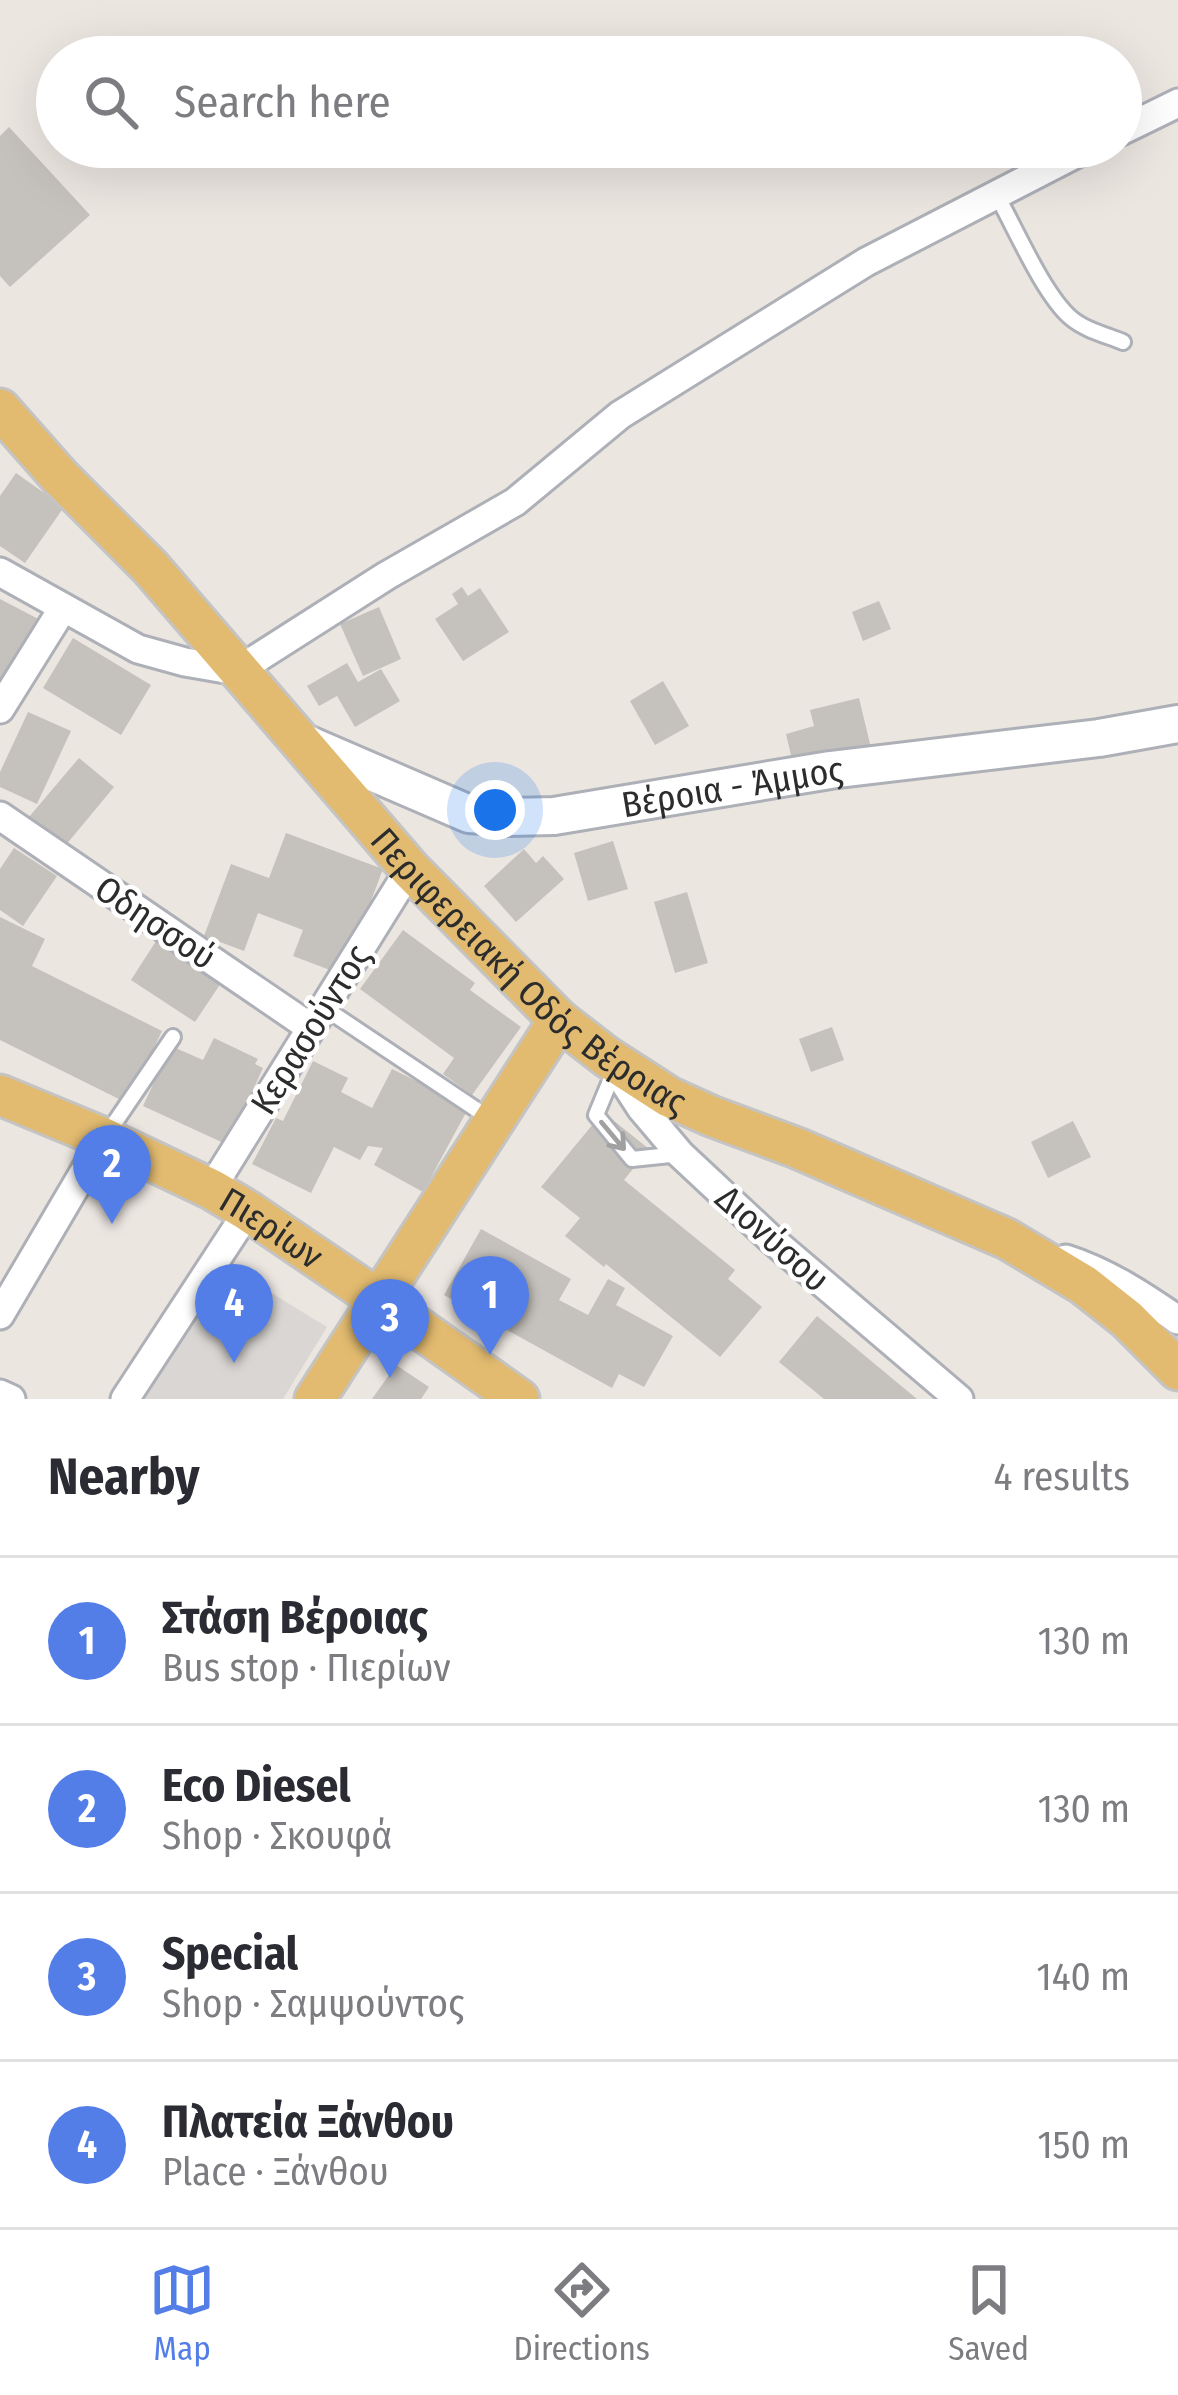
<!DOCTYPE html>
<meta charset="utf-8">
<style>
:root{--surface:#fff;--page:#f2f2f3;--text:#2b2b33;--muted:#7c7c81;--line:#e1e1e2;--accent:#537ee7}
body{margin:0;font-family:"Fira Sans Condensed",sans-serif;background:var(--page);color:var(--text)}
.you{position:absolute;left:495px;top:810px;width:42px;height:42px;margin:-30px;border:9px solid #fff;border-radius:50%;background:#1a73e8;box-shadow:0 0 0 18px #1a73e833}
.badge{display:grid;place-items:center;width:78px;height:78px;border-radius:50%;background:var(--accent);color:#fff;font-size:39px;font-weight:700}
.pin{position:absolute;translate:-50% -99px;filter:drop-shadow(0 3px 6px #0008)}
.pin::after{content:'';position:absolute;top:63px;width:42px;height:36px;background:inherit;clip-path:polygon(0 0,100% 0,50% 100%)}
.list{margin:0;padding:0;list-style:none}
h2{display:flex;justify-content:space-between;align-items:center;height:156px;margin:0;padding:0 48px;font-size:51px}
h2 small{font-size:39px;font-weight:400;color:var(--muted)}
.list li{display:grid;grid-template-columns:78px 1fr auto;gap:36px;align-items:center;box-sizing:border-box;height:168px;padding:0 48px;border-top:3px solid var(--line)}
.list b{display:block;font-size:45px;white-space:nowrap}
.list p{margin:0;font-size:39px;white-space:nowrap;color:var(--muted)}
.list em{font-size:39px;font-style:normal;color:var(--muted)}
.icon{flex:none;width:66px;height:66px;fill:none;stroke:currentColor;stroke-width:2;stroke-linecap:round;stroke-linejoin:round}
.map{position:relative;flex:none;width:1178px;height:1399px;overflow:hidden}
.search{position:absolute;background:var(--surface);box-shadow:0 12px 48px #0002;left:36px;right:36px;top:36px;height:132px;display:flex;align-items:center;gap:30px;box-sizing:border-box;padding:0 42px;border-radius:66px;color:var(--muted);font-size:45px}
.sheet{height:828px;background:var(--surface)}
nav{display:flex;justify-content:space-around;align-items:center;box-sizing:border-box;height:168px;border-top:3px solid var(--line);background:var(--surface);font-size:33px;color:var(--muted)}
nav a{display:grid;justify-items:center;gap:6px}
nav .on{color:var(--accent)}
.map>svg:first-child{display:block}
</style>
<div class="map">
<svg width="1178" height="1399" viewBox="0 0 1178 1399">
<rect width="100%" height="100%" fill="#ece6e1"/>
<polygon fill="#d9d6d3" points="224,1264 327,1327 283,1399 141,1399"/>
<g fill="#c5c1bc">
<polygon points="9,127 90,215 10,287 0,276 0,136"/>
<polygon points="16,473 64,507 25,563 0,546 0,496"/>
<polygon points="462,587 468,596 480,588 509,632 463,661 435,619 458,604 452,594"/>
<polygon points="0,599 46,623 0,701"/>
<polygon points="879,601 891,629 863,641 852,612"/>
<polygon points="379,607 401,659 363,676 340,624"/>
<polygon points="73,638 151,685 121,735 43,688"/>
<polygon points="347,663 358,682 381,669 400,701 355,727 337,696 319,706 307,686"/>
<polygon points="663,681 689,726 655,745 630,701"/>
<polygon points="859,698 871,748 794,768 786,734 814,726 810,710"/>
<polygon points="28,712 71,731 37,804 0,787 0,772"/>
<polygon points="79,758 114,787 65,846 29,817"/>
<polygon points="286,833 383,869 343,975 293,956 303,930 258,913 244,951 204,936 231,864 269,878"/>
<polygon points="613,841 628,889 588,901 574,853"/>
<polygon points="14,848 57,876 23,926 0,910 0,869"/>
<polygon points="524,849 536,863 543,856 564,879 516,922 484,886"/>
<polygon points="687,892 708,963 675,973 654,902"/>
<polygon points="0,917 45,939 32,966 162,1031 127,1103 0,1040"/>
<polygon points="403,930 475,983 470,990 521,1027 472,1095 443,1074 454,1058 360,989"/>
<polygon points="158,938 223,980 195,1022 131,980"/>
<polygon points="832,1027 844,1060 811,1072 799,1039"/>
<polygon points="214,1038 258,1059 255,1064 263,1068 228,1145 143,1106 171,1046 203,1060"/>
<polygon points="313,1061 348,1078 341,1092 372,1108 392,1069 469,1107 423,1192 374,1165 383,1148 368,1146 360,1160 334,1147 311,1193 252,1164 276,1118 283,1121"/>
<polygon points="603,1112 649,1149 624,1180 735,1270 728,1279 762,1307 720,1357 606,1264 604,1267 565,1236 580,1218 541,1187"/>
<polygon points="1073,1121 1091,1157 1048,1178 1031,1142"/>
<polygon points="481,1229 571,1279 559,1300 588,1315 608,1279 625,1288 616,1305 673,1336 644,1387 619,1374 612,1388 444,1295"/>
<polygon points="817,1316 917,1399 824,1399 779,1362"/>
<polygon points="396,1365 429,1387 421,1399 372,1399"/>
</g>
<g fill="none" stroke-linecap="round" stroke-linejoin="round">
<g stroke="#adb0b7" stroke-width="20">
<g id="lane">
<path d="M996 194C1015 227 1043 294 1071 318 1085 330 1106 335 1123 342"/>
<polyline points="323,1007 489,1118"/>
<polyline points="615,1069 596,1115 632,1159 680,1154"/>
<polyline points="107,1134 173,1037"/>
</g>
</g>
<g stroke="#adb0b7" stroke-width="33">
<g id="street">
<polyline points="1121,131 1178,103"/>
<polyline points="0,572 138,649 185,662 237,671 386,576 515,502 620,415 866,262 1089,147"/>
<polyline points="0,709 63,608"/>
<polyline points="0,816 311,1028"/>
<polyline points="617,1071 641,1108 680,1154 771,1239 959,1399"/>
<polyline points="211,1189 410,869"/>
<path d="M1066 1259C1107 1272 1143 1296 1178 1320"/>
<polyline points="0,1315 104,1138"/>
<polyline points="0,1394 11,1399"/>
<polyline points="125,1399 248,1211"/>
</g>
</g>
<g stroke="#adb0b7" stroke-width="42">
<g id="secondary">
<path id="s1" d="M300 741 469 814 510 817 554 816 830 770 1099 738 1178 724"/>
</g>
</g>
<g stroke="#c4c4c4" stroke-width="45">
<g id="primary">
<path id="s2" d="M0 409 60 477 150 567 410 869 559 1020 607 1057 669 1097 711 1116 797 1148 1007 1239 1084 1285 1127 1319 1178 1370"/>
<path id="s3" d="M0 1095 104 1138 211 1189 248 1211 379 1300 519 1399"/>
<polyline points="315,1399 559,1020"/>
</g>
</g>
<use href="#lane" stroke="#fff" stroke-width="14"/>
<use href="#street" stroke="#fff" stroke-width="27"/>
<use href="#secondary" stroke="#fff" stroke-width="36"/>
<use href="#primary" stroke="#e2bb70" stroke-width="39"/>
</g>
<defs><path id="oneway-shaft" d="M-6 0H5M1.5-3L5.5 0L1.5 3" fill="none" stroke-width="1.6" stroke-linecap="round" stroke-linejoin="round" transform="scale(3)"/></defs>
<use stroke="#a0a0a0" href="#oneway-shaft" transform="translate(613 1136) rotate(50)"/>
<g text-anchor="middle" stroke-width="9" stroke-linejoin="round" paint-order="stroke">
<g font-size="36" fill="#2c2c2c" stroke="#fff">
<text dy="13" stroke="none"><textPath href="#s1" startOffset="450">Βέροια - Άμμος</textPath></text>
<text transform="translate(156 922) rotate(34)" y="13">Οδησσού</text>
<text dy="13" stroke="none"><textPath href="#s2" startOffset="774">Περιφερειακή Οδός Βέροιας</textPath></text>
<text transform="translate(310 1029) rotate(-58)" y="13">Κερασούντος</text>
<text dy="13" stroke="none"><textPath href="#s3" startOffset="303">Πιερίων</textPath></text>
<text transform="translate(773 1238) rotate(42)" y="13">Διονύσου</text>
</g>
</g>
</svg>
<div class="you"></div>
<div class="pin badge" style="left:490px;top:1355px">1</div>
<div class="pin badge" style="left:112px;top:1224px">2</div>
<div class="pin badge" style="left:390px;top:1378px">3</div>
<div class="pin badge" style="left:234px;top:1363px">4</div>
<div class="search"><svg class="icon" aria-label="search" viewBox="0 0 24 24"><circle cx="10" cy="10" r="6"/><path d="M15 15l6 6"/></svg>Search here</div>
</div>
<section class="sheet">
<h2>Nearby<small>4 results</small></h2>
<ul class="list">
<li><span class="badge">1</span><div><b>Στάση Βέροιας</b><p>Bus stop · Πιερίων</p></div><em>130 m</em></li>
<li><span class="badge">2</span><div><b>Eco Diesel</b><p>Shop · Σκουφά</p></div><em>130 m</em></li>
<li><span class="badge">3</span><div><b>Special</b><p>Shop · Σαμψούντος</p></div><em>140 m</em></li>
<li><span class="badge">4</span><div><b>Πλατεία Ξάνθου</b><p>Place · Ξάνθου</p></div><em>150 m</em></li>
</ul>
</section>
<nav>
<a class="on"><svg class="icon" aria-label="map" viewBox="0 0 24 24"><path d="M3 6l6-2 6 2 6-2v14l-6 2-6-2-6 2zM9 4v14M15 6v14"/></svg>Map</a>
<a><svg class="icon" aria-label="directions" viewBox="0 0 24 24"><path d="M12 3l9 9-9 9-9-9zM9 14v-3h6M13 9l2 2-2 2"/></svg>Directions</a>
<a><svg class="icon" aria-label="saved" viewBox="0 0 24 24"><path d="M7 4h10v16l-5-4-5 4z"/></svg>Saved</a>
</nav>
